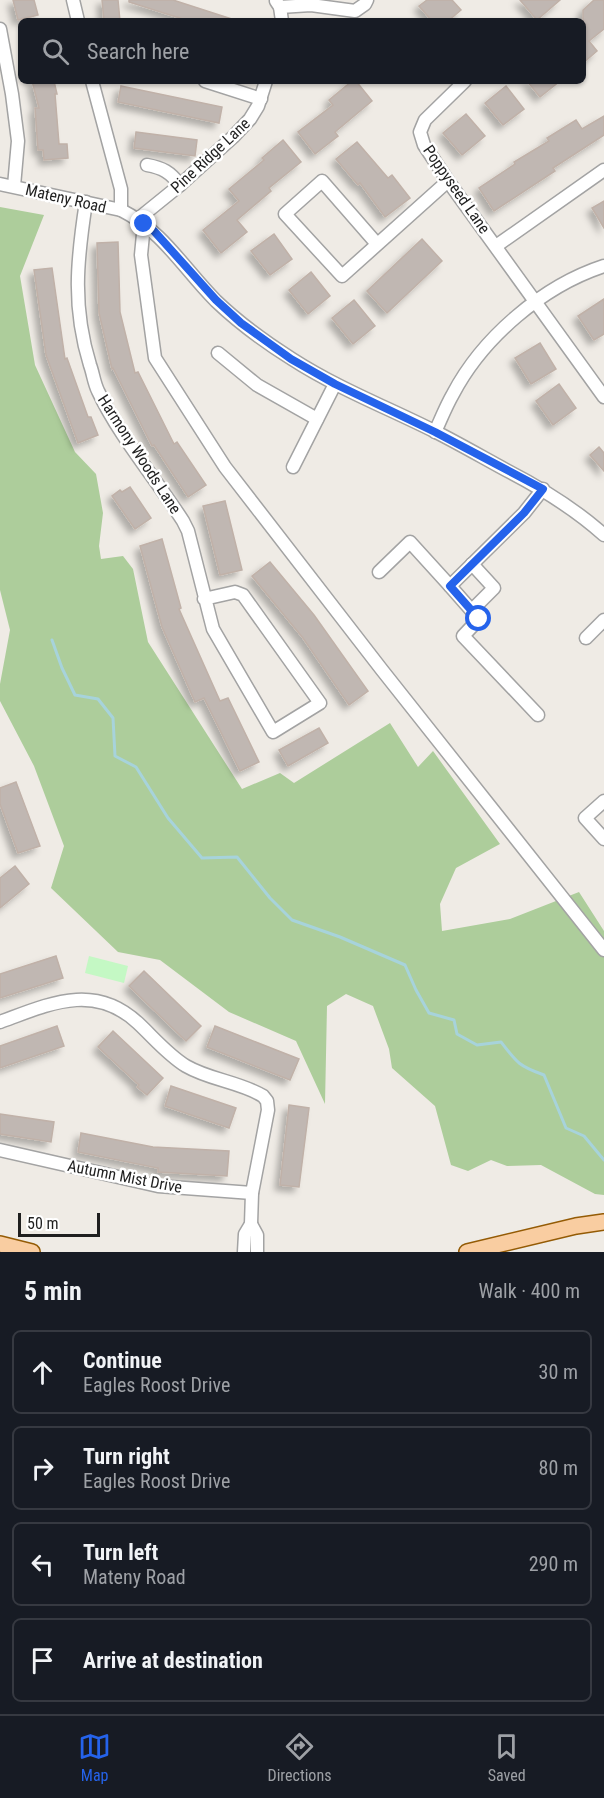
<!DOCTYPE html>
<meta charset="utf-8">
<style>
:root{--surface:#171b24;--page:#20242c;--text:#f1f3f6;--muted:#9ea1a6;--line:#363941;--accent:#2563eb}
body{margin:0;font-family:"Roboto Condensed",sans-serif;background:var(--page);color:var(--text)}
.scale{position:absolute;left:18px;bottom:15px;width:82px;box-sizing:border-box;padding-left:6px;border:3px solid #1f1f1f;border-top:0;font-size:16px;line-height:21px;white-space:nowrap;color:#1f1f1f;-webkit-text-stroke:4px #fff;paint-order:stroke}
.stop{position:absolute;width:18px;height:18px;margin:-14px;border:4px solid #2563eb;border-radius:50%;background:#fff}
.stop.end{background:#2563eb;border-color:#fff;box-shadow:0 2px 6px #0008}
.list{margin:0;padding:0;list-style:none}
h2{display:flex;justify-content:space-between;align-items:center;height:78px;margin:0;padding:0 24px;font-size:26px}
h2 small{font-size:20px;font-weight:400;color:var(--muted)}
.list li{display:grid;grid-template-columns:39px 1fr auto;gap:18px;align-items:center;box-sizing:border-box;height:84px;margin:0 12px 12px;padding:0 12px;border:2px solid var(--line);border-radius:9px}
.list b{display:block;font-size:22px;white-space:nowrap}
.list p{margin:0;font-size:20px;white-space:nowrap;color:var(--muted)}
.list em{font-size:20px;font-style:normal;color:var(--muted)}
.icon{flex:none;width:33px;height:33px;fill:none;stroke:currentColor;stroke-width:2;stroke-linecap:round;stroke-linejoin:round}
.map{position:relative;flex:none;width:604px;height:1252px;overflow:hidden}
.search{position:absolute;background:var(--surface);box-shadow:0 2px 4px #0004;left:18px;right:18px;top:18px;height:66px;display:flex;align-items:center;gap:15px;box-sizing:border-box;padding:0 21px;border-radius:9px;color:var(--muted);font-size:22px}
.sheet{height:462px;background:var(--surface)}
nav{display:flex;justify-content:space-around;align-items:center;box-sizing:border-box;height:84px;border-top:2px solid var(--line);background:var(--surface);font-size:16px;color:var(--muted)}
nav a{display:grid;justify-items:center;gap:3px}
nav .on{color:var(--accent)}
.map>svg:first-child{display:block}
</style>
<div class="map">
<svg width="604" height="1252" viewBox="0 0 604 1252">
<defs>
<filter id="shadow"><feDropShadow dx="-5" dy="5" stdDeviation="3" flood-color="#0004"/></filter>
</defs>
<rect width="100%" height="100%" fill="#efebe5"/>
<polygon fill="#adcd9b" points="0,207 44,215 20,276 35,365 75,452 96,474 103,513 99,546 101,559 123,556 133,569 148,642 242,789 280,773 294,783 390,723 418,767 433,751 500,844 456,868 440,904 442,931 510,919 579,892 604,931 604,1195 595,1194 541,1165 507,1166 491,1160 468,1171 451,1165 435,1106 392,1068 389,1049 373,1006 346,994 327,1006 325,1104 296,1041 229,1012 160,960 118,952 51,888 64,846 34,766 0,701 0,684 10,630 0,590"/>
<polygon fill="#c4f8c4" points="89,956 128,966 124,983 85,973"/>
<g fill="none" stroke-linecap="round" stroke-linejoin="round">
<path stroke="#a7d3db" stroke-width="3" d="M52 640 62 668 75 695 98 699 113 718 115 756 136 767 168 818 202 858 237 857 270 898 292 920 340 937 405 965 416 990 429 1013 454 1020 457 1034 477 1045 501 1042C517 1063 519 1066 544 1075L566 1128 584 1136 604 1160"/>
</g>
<g fill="#c0b7b2" stroke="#c0b1a8" stroke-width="1.5" filter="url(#shadow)">
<polygon points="13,0 34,0 38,15 18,20"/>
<polygon points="102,0 118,0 120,21 104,21"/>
<polygon points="129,0 173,0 232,19 232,21 189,21 129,2"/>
<polygon points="427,0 452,0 461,10 448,21 432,21 419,6"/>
<polygon points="520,0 560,0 537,20"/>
<polygon points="594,0 604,0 604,29 589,41 597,51 583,63 583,10"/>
<polygon points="32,81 54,81 57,94 55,94 59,144 67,144 68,158 44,160 43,150 38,150 35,108 39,108"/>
<polygon points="352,81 356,81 372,101 335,132 338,136 315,154 298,132 333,105 329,100"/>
<polygon points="527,81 560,81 540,97"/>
<polygon points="121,86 222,107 219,123 118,102"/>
<polygon points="506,86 524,109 503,125 485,103"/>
<polygon points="466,114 485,136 462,155 443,133"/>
<polygon points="604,116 604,135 553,168 555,171 494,211 479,188 515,164 514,162 549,141 547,138 576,120 582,129"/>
<polygon points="136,132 197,140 195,156 134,148"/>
<polygon points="283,140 301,162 269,188 271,191 237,220 247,232 221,253 203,230 239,201 229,189 264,160 262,158"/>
<polygon points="357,142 388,178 392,175 410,198 385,217 360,183 358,185 336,159"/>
<polygon points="604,201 604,228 592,208"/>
<polygon points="274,234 292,259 270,275 251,251"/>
<polygon points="422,239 442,261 387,313 367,291"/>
<polygon points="118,242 120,312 135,373 138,372 174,444 177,442 206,485 188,497 154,445 152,446 113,368 112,369 99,313 97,243"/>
<polygon points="52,268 65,359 67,358 88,417 91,417 98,435 78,443 46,355 34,270"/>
<polygon points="311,272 330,296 308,314 289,290"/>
<polygon points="604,299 604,334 594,340 578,316"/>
<polygon points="354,300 375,326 353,344 332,318"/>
<polygon points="540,343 556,369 531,384 515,358"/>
<polygon points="559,384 576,408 553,425 536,401"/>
<polygon points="599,447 604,453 604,471 590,455"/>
<polygon points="130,487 151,518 135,529 112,496 120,490 122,492"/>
<polygon points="225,501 242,570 220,575 203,506"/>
<polygon points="162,539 181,608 179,609 220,701 228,698 259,762 240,771 204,698 195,702 162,627 140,546"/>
<polygon points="270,562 314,615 368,691 349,705 303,638 252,576"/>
<polygon points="319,728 328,743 288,766 279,750"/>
<polygon points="16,782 40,846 18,853 0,804 0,788"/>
<polygon points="15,866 29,884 0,908 0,878"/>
<polygon points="56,956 63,978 0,998 0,974"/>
<polygon points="144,971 201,1026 186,1041 129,986"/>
<polygon points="57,1026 64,1046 0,1068 0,1046"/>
<polygon points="215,1026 299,1059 290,1080 207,1047"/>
<polygon points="113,1031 163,1078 147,1095 137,1087 139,1085 98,1047"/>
<polygon points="171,1086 236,1108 229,1128 165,1106"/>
<polygon points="289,1105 309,1108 299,1187 280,1185"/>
<polygon points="0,1114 54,1122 51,1142 0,1134"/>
<polygon points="81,1133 153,1147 229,1151 227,1176 158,1172 158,1168 78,1152"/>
</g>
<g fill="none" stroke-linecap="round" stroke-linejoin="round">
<g stroke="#a3a3a3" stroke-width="15">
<g id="minor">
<polyline points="73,0 78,21"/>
<polyline points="276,1 280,7 282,21"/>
<polyline points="280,7 311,5 355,11 365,4 367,0"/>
<polyline points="0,29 12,94 18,141 14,186"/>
<polyline points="92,81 121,189 121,210"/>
<polyline points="205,81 261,99"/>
<polyline points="465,81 425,120 420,132 424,145 448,181 604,397"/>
<path d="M147 165C163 168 170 172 180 185"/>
<path d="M0 184 121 210C163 231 184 269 216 301 239 323 265 342 292 359 337 388 386 407 434 431 458 443 482 457 506 470 541 488 575 509 604 535"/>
<path d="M86 202C77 260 72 307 90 365 93 373 94 383 98 391 119 436 156 479 183 521L188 531 213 629 273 732 320 703 243 595 235 592 204 599"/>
<polyline points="138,219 180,185 233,137 250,119 258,106 266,81"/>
<polyline points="144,224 141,255 155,358 225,467 382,670 604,950"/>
<polyline points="377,244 322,181 285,214 342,276 448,181"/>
<polyline points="496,246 604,170"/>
<polyline points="218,353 257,385 317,419"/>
<path d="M435 432C441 419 446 406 453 394 483 337 543 286 604 266"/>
<polyline points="293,467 335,384"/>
<polyline points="379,572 410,542 450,586 524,513 543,489"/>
<polyline points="450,586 479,619 463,636 538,715"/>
<polyline points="472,610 494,588 472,564"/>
<polyline points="586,638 604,620"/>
<polyline points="604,801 585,818 604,839"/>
<path d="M0 1022C49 1004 94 982 138 1023 153 1037 168 1055 186 1066 210 1080 240 1082 263 1096L267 1101 268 1110 252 1193 251 1224 245 1234 244 1252"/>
<polyline points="0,1150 158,1186 252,1193"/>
<polyline points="251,1224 257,1235 257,1252"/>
</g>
</g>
<g stroke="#945b05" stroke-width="18">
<g id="major">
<polyline points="0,1244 32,1252"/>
<polyline points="467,1252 576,1226 604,1222"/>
</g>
</g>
<use href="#minor" stroke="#fff" stroke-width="12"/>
<use href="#major" stroke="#f9cda1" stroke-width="15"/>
</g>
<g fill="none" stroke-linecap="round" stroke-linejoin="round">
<polyline stroke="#2563eb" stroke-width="8" points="144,224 154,231 216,300 241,323 291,359 335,384 435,432 543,489 524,513 450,586 479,619"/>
</g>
<g text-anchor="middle" stroke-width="5" stroke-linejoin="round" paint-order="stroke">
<g font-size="16" fill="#1f1f1f" stroke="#fff">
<text transform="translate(210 155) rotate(-43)" y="6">Pine Ridge Lane</text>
<text transform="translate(457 189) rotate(55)" y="6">Poppyseed Lane</text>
<text transform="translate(66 198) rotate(13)" y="6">Mateny Road</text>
<text transform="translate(140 454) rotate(57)" y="6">Harmony Woods Lane</text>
<text transform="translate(125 1176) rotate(11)" y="6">Autumn Mist Drive</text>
</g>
</g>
</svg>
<div class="scale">50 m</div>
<div class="stop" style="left:479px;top:619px"></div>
<div class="stop end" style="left:144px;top:224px"></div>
<div class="search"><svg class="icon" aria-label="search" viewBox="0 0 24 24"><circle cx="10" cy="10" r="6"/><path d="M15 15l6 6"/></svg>Search here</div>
</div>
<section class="sheet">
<h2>5 min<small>Walk · 400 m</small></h2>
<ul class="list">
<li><svg class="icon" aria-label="ahead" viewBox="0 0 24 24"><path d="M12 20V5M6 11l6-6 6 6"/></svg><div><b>Continue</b><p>Eagles Roost Drive</p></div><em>30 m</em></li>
<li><svg class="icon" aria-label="right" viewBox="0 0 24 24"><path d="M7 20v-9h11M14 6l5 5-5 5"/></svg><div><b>Turn right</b><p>Eagles Roost Drive</p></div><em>80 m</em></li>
<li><svg class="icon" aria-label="left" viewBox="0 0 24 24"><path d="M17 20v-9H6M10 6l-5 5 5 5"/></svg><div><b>Turn left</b><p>Mateny Road</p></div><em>290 m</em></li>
<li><svg class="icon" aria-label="arrive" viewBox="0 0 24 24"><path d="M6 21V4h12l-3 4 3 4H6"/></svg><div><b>Arrive at destination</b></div></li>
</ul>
</section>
<nav>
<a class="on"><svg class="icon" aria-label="map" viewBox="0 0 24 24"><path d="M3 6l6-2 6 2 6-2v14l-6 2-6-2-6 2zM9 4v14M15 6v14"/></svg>Map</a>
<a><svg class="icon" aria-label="directions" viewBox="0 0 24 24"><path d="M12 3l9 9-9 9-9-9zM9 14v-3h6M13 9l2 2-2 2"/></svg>Directions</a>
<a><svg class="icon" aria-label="saved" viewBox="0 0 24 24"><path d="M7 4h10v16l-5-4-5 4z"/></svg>Saved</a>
</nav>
